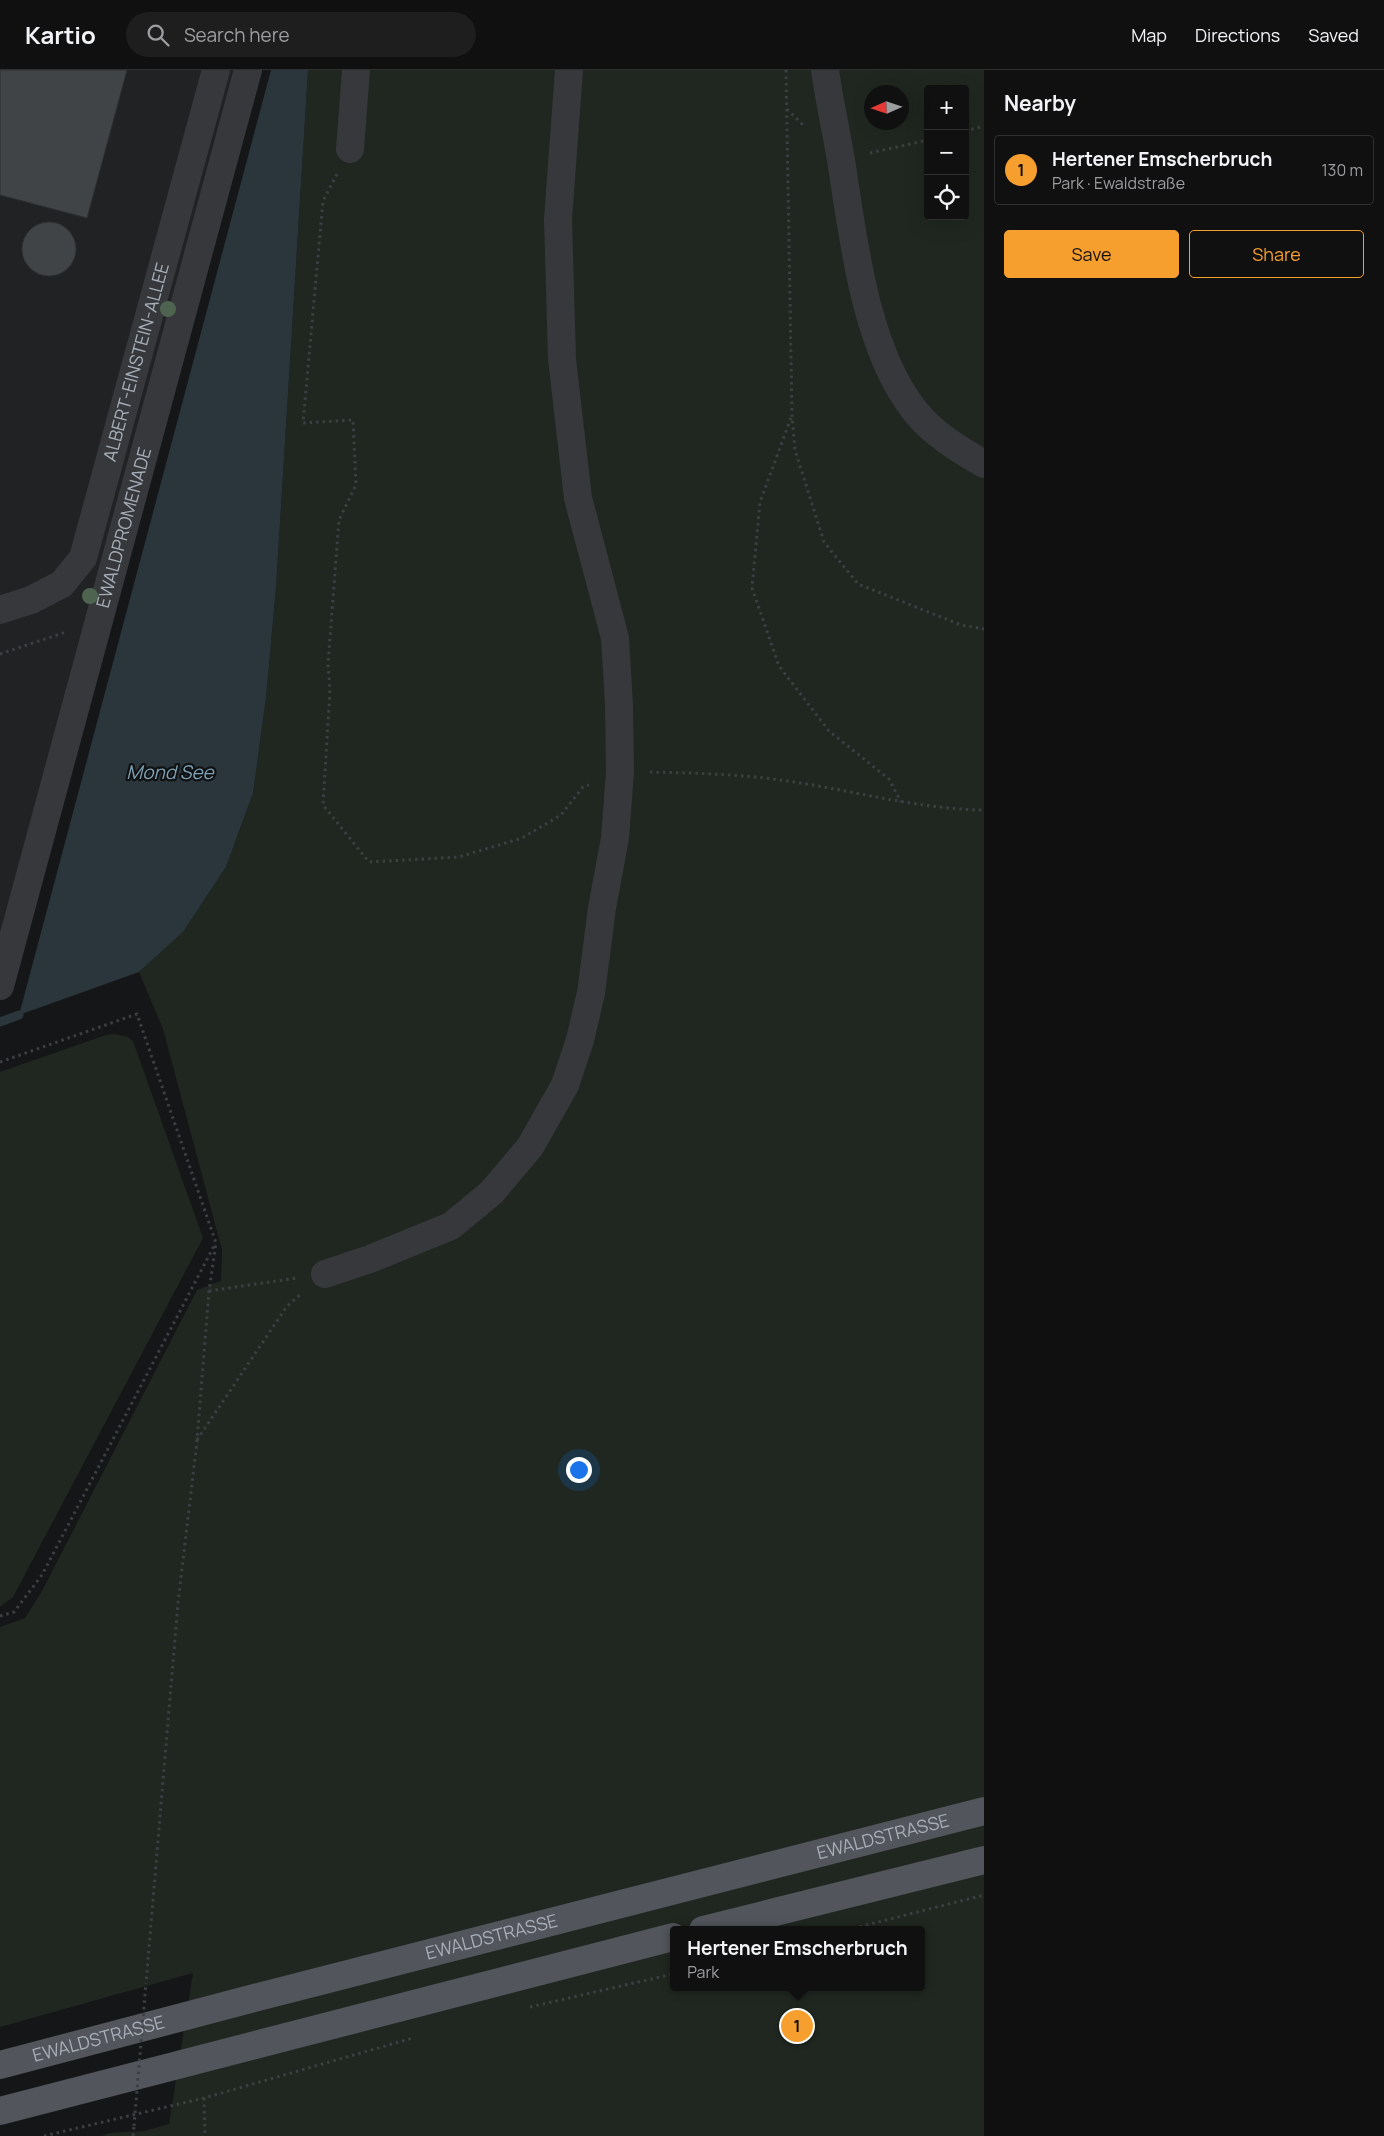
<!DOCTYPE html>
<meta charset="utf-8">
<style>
:root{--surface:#101011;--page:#1e1e1f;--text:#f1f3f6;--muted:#9c9d9f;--line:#303031;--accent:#f69f2f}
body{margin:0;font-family:Manrope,sans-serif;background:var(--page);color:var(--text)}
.controls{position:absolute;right:15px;top:15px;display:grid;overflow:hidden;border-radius:5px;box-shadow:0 5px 20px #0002}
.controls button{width:45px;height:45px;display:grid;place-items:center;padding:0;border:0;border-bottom:1px solid var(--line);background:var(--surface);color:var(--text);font:25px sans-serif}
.compass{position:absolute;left:864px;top:15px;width:45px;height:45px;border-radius:50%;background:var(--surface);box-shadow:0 5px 20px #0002;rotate:267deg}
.you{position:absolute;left:578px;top:1399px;width:18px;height:18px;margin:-12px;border:4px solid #fff;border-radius:50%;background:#1a73e8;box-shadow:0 0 0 8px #1a73e833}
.badge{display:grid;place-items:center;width:32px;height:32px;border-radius:50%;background:var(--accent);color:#111;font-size:16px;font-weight:700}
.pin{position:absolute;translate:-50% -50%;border:2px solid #fff;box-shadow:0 1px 5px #0006}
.popup{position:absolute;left:670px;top:1856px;width:255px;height:65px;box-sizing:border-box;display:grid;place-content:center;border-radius:5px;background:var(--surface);filter:drop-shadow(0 1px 4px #0005);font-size:16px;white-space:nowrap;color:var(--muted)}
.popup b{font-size:19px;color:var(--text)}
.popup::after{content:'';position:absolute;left:50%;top:100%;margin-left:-10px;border:10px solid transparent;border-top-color:var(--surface)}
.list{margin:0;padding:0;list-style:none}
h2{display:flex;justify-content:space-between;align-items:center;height:65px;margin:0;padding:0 20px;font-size:21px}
h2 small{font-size:16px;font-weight:400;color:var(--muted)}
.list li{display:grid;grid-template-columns:32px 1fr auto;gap:15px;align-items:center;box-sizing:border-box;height:70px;margin:0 10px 10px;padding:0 10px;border:1px solid var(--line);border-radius:5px}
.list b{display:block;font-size:19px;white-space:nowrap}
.list p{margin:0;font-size:16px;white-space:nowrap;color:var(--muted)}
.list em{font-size:16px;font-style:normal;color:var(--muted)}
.actions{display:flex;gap:10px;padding:15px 20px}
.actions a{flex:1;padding:11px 0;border:1px solid var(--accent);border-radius:5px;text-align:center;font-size:18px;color:var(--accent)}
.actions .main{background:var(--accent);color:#111}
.icon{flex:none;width:28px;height:28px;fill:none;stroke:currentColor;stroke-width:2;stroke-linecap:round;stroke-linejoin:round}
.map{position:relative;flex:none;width:984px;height:2066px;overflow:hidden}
header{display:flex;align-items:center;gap:30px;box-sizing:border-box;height:70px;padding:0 25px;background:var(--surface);border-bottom:1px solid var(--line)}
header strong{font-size:24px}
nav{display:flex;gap:28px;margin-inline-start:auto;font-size:18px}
.search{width:350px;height:45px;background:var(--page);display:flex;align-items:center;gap:12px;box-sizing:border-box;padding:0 18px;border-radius:28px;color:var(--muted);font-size:19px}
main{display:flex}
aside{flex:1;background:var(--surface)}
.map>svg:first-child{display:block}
</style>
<header>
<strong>Kartio</strong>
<div class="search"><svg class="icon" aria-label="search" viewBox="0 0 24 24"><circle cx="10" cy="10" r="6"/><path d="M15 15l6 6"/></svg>Search here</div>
<nav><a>Map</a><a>Directions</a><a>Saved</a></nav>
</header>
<main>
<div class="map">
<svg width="984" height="2066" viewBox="0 0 984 2066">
<rect width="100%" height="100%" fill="#151617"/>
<polygon fill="#212224" points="0,0 235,0 0,883"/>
<g fill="#1f2720" fill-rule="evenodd">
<path d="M308 0H984V2066H102L109 2063 144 2061 169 2054 193 1903 0 1957V1557L25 1548 42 1521 197 1220 221 1211 222 1180 163 959 139 902 183 862 226 797 253 723 266 628 276 517ZM928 19H965V146H928ZM872 22H902V52H872ZM673 1860H921V1917H673Z"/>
<polygon points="114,964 128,967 133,971 203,1168 13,1527 0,1537 0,1002 106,965"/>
</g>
<polygon fill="#2b363c" points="271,0 308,0 276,517 266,628 253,723 226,797 183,862 139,902 19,945"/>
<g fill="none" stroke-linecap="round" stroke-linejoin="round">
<polyline stroke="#2b363c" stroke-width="9" points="0,952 19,945"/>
</g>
<g fill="#414447" stroke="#2f3033">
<polygon points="0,0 127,0 87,148 0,125"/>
<circle cx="49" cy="179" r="27"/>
</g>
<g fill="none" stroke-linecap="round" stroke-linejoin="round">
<g stroke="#3c3f43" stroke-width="3" stroke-dasharray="2.5 4" stroke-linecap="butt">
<polyline points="786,0 792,345 795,380 824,472 858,514 961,555 984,559"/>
<polyline points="787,39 803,55"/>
<polyline points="965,61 984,56"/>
<polyline points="870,83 928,70"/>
<polyline points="337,104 323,131 303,353 353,350 356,415 339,450 328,594 330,619 323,735 369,792 459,787 522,768 561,745 583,717 589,715"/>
<polyline points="791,348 760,432 752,518 779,596 829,661 889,709 901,732"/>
<polyline points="0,584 66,562"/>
<path d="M650 702C693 703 737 704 780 710 848 719 915 739 984 740"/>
<polyline points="0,992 137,944 216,1173 209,1221 197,1371 178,1533 146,1913"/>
<polyline points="209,1221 297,1208"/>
<polyline points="197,1370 287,1236 302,1223"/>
<polyline points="0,1546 14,1542 42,1505 214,1176"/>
<polyline points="847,1860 984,1825"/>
<polyline points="530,1937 673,1904"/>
<polyline points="204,2028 205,2066"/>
<polyline points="44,2066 204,2028 413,1968"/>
<polyline points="133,2066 134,2056"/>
</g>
<g stroke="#36383c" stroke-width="28">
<path d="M825 0C829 30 836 60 841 90 853 167 865 279 915 341 933 364 960 380 984 394"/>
<polyline points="350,79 356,0"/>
<path id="s1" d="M0 540 31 530 62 514 83 488 216 0"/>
<path id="s2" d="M0 916 248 0"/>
<polyline points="325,1204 370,1189 451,1156 491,1123 530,1077 565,1015 580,970 591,923 602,838 615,768 620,702 619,635 615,568 578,428 562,289 558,149 569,0"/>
</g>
<g stroke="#52555c" stroke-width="28">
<polyline points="703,1860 984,1790"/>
<path id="s3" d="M0 1995 262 1926 984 1741"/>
<polyline points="0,2041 673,1867"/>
</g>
<polyline stroke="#3c3f43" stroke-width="3" stroke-dasharray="2.5 4" stroke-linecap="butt" points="134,2056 146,1913"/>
</g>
<g fill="#4f6450">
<circle cx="168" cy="239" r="8"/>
<circle cx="90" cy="526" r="8"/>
</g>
<g text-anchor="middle" stroke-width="4.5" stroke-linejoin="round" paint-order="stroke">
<g font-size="18" fill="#a7aeb8" stroke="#101112">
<text dy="6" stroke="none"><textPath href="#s1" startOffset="304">ALBERT-EINSTEIN-ALLEE</textPath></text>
<text dy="6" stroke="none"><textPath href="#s2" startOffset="475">EWALDPROMENADE</textPath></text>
<text dy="6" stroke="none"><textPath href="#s3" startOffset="912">EWALDSTRASSE</textPath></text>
<text dy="6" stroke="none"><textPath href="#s3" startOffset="508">EWALDSTRASSE</textPath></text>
<text dy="6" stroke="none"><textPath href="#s3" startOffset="102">EWALDSTRASSE</textPath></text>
</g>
<g font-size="19" font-style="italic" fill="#7da0b4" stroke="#101112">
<text x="170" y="709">Mond See</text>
</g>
</g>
</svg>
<div class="controls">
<button>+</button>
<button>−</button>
<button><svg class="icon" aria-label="locate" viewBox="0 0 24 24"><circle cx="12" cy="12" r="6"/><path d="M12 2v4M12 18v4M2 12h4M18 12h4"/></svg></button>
</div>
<svg class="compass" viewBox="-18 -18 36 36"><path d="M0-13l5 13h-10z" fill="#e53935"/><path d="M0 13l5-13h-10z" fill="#9c9d9f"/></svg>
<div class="you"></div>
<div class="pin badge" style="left:797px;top:1956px">1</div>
<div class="popup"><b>Hertener Emscherbruch</b>Park</div>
</div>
<aside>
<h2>Nearby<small></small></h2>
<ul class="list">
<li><span class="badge">1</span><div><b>Hertener Emscherbruch</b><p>Park · Ewaldstraße</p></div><em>130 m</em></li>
</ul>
<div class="actions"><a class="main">Save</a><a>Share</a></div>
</aside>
</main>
